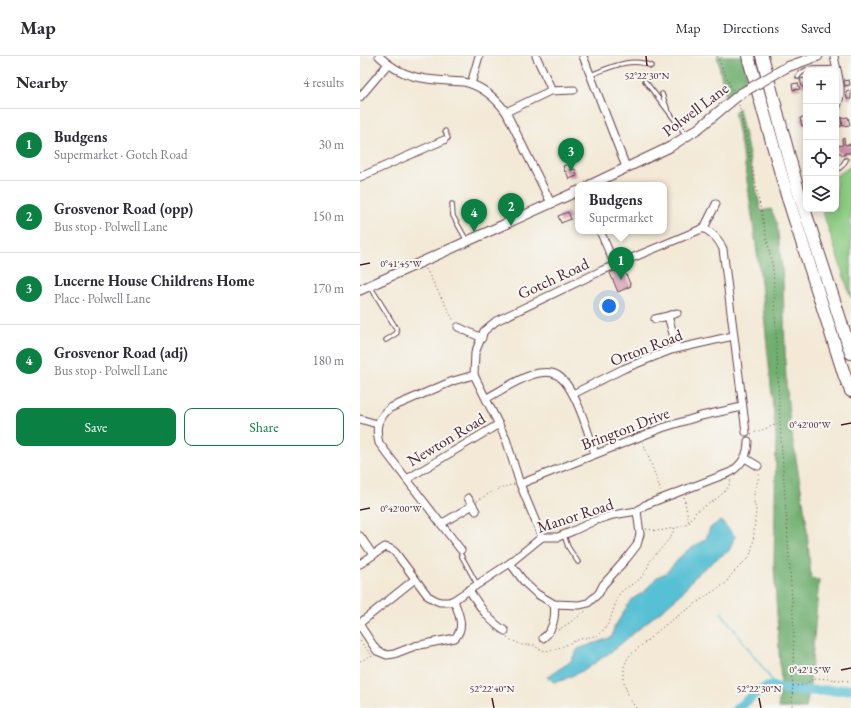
<!DOCTYPE html>
<meta charset="utf-8">
<style>
:root{--surface:#fff;--page:#f2f2f3;--text:#2b2b33;--muted:#7c7c81;--line:#e1e1e2;--accent:#0b8043}
body{margin:0;font-family:"EB Garamond",serif;background:var(--page);color:var(--text)}
.controls{position:absolute;right:12px;top:12px;display:grid;overflow:hidden;border-radius:8px;box-shadow:0 2px 10px #0003}
.controls button{width:36px;height:36px;display:grid;place-items:center;padding:0;border:0;border-bottom:1px solid var(--line);background:var(--surface);color:var(--text);font:20px sans-serif}
.you{position:absolute;left:249px;top:250px;width:14px;height:14px;margin:-10px;border:3px solid #fff;border-radius:50%;background:#1a73e8;box-shadow:0 0 0 6px #1a73e833}
.badge{display:grid;place-items:center;width:26px;height:26px;border-radius:50%;background:var(--accent);color:#fff;font-size:13px;font-weight:700}
.pin{position:absolute;translate:-50% -33px;filter:drop-shadow(0 1px 2px #0008)}
.pin::after{content:'';position:absolute;top:21px;width:14px;height:12px;background:inherit;clip-path:polygon(0 0,100% 0,50% 100%)}
.popup{position:absolute;left:215px;top:126px;width:92px;height:52px;box-sizing:border-box;display:grid;place-content:center;border-radius:8px;background:var(--surface);filter:drop-shadow(0 1px 3px #0005);font-size:13px;white-space:nowrap;color:var(--muted)}
.popup b{font-size:15px;color:var(--text)}
.popup::after{content:'';position:absolute;left:50%;top:100%;margin-left:-8px;border:8px solid transparent;border-top-color:var(--surface)}
.list{margin:0;padding:0;list-style:none}
h2{display:flex;justify-content:space-between;align-items:center;height:52px;margin:0;padding:0 16px;font-size:17px}
h2 small{font-size:13px;font-weight:400;color:var(--muted)}
.list li{display:grid;grid-template-columns:26px 1fr auto;gap:12px;align-items:center;box-sizing:border-box;height:72px;padding:0 16px;border-top:1px solid var(--line)}
.list b{display:block;font-size:15px;white-space:nowrap}
.list p{margin:0;font-size:13px;white-space:nowrap;color:var(--muted)}
.list em{font-size:13px;font-style:normal;color:var(--muted)}
.actions{display:flex;gap:8px;padding:12px 16px}
.actions a{flex:1;padding:9px 0;border:1px solid var(--accent);border-radius:8px;text-align:center;font-size:14px;color:var(--accent)}
.actions .main{background:var(--accent);color:#fff}
.icon{flex:none;width:22px;height:22px;fill:none;stroke:currentColor;stroke-width:2;stroke-linecap:round;stroke-linejoin:round}
.map{position:relative;flex:none;width:491px;height:652px;overflow:hidden}
header{display:flex;align-items:center;gap:24px;box-sizing:border-box;height:56px;padding:0 20px;background:var(--surface);border-bottom:1px solid var(--line)}
header strong{font-size:19px}
nav{display:flex;gap:22px;margin-inline-start:auto;font-size:14px}
main{display:flex}
aside{flex:1;background:var(--surface)}
.map>svg:first-child{display:block}
</style>
<header>
<strong>Map</strong>
<nav><a>Map</a><a>Directions</a><a>Saved</a></nav>
</header>
<main>
<aside>
<h2>Nearby<small>4 results</small></h2>
<ul class="list">
<li><span class="badge">1</span><div><b>Budgens</b><p>Supermarket · Gotch Road</p></div><em>30 m</em></li>
<li><span class="badge">2</span><div><b>Grosvenor Road (opp)</b><p>Bus stop · Polwell Lane</p></div><em>150 m</em></li>
<li><span class="badge">3</span><div><b>Lucerne House Childrens Home</b><p>Place · Polwell Lane</p></div><em>170 m</em></li>
<li><span class="badge">4</span><div><b>Grosvenor Road (adj)</b><p>Bus stop · Polwell Lane</p></div><em>180 m</em></li>
</ul>
<div class="actions"><a class="main">Save</a><a>Share</a></div>
</aside>
<div class="map">
<svg width="491" height="652" viewBox="0 0 491 652">
<rect width="100%" height="100%" fill="#f6f6f2"/>
<filter id="ink" filterUnits="userSpaceOnUse"><feTurbulence type="fractalNoise" baseFrequency=".025" numOctaves="2"/><feDisplacementMap in="SourceGraphic" scale="8" xChannelSelector="R" yChannelSelector="G"/><feConvolveMatrix kernelMatrix="1 2 1 2 8 2 1 2 1" color-interpolation-filters="sRGB"/></filter>
<filter id="wash" filterUnits="userSpaceOnUse"><feTurbulence type="fractalNoise" baseFrequency=".012" numOctaves="4" result="noise"/><feDisplacementMap in="SourceGraphic" scale="16" xChannelSelector="R" yChannelSelector="G"/><feGaussianBlur stdDeviation="0.9" result="paint"/><feColorMatrix in="noise" values="0 0 0 0 0 0 0 0 0 0 0 0 0 0 0 0 0 1.4 0 .05"/><feComposite in="paint" operator="in"/></filter>
<g filter="url(#wash)">
<rect width="100%" height="100%" fill="#f3e9d6"/>
<polygon fill="#8bcb82" stroke="#6a7556" points="491,110 491,242 462,153 476,153 476,120"/>
<g fill="#70af70" stroke="#5d674e">
<polygon points="357,0 382,0 388,26 376,32 366,43"/>
<polygon points="379,52 401,155 411,153 417,167 423,223 426,327 430,367 446,463 451,522 459,524 450,628 446,652 418,652 421,627 414,510 416,381 400,218 385,110 374,56"/>
</g>
<path fill="#57c0d4" stroke="#507080" d="M360 465C367 469 369 475 375 480L369 495 359 501 337 518 320 539 252 595 226 613 203 624 194 626 187 621 210 606 218 593 252 581 254 572 271 544 285 535 297 521 306 517 325 496 346 483 350 472Z"/>
<g fill="none" stroke-linecap="round" stroke-linejoin="round">
<polyline stroke="#57c0d4" stroke-width="1.5" points="361,556 417,631"/>
<path stroke="#57c0d4" stroke-width="10" d="M377 652C387 646 396 634 408 631 416 629 424 634 432 634 452 635 471 635 491 633"/>
</g>
<g id="blocks">
<g fill="#cf8fac">
<polygon points="446,22 446,30 442,31 440,23"/>
<polygon points="489,24 490,29 484,30 484,25"/>
<polygon points="438,27 440,33 433,34 432,28"/>
<polygon points="490,34 491,36 491,43 487,43 486,35"/>
<polygon points="446,60 446,69 442,70 440,62"/>
<polygon points="478,61 481,61 482,70 476,71 476,64 478,64"/>
<polygon points="488,61 490,69 483,70 481,62"/>
<polygon points="484,82 485,89 491,88 491,97 485,97 485,99 482,99 481,97 478,97 476,90 483,89 482,83"/>
<polygon points="209,108 211,114 215,113 217,120 209,123 206,115 205,116 203,110"/>
<polygon points="208,156 211,163 201,167 198,160"/>
<polygon points="263,211 271,230 258,236 250,217"/>
</g>
</g>
</g>
<g filter="url(#ink)">
<use href="#blocks" fill-opacity="0" stroke="#633d45" stroke-width="1"/>
<g fill="none" stroke-linecap="round" stroke-linejoin="round">
<g stroke="#633d45" stroke-width="5.5">
<g id="lane">
<path d="M230 19C249 12 272 0 291 10"/>
<path d="M438 21C445 8 465 15 476 12"/>
<path d="M285 25C299 43 313 61 326 79"/>
<polyline points="302,38 307,52"/>
<polyline points="84,84 88,82 85,75"/>
<polyline points="476,115 482,110 486,104"/>
<polyline points="92,148 93,160 107,185"/>
<polyline points="10,230 36,272 37,277 26,284"/>
<polyline points="204,479 208,491 218,506"/>
<polyline points="101,499 117,528"/>
</g>
</g>
<g stroke="#633d45" stroke-width="9">
<g id="street">
<path d="M19 0C44 25 71 24 104 26 122 30 135 41 146 56L191 147"/>
<polyline points="176,0 190,30 190,35"/>
<polyline points="223,0 266,111"/>
<path d="M474 0C477 17 485 36 476 52"/>
<polyline points="111,28 119,0"/>
<polyline points="0,41 28,8"/>
<polyline points="146,56 190,35 214,34"/>
<polyline points="0,121 84,84"/>
<polyline points="344,172 356,148"/>
<polyline points="240,175 255,209"/>
<polyline points="295,263 308,260"/>
<polyline points="98,271 122,282"/>
<polyline points="317,292 308,260 317,257"/>
<polyline points="213,338 263,313 311,294 373,280"/>
<path d="M127 342C142 334 162 320 179 317 185 316 192 316 197 319 215 329 229 379 235 398"/>
<polyline points="0,363 17,368"/>
<polyline points="385,402 398,410"/>
<polyline points="47,423 139,368"/>
<polyline points="160,428 302,372 341,360 382,351"/>
<polyline points="108,442 116,455"/>
<polyline points="81,468 113,449"/>
<polyline points="0,480 13,499"/>
<path d="M182 481 160 428 146 383 114 319 115 297 124 275 136 265 243 214 344 172C353 178 359 183 363 193L386 376"/>
<path d="M101 494 19 387C15 370 17 364 30 352L93 325 114 319"/>
<polyline points="150,507 165,527 177,538 194,548 219,549 228,547 239,537 243,529 267,502 277,489 280,478 277,455"/>
<path d="M0 508 25 491 31 493 35 496 68 540 75 544 80 546H89L94 544 150 507 182 481H198L213 475 234 465 253 459 277 455 285 449 371 416C383 407 388 399 388 385"/>
<path d="M55 523 0 567 1 571 17 595 27 599 34 598 55 590 95 582C106 571 98 557 94 544"/>
<path d="M109 534C121 552 127 563 145 575"/>
<path d="M183 582C193 575 196 560 194 548"/>
</g>
</g>
<g stroke="#633d45" stroke-width="11">
<g id="secondary">
<polyline points="427,11 458,0"/>
<polyline points="230,129 310,91 339,72 380,38"/>
<polyline points="0,234 218,135"/>
</g>
</g>
<g stroke="#633d45" stroke-width="14">
<g id="highway">
<polyline points="388,0 427,139 485,321 491,335"/>
<polyline points="402,0 438,134 491,297"/>
</g>
</g>
<g stroke="#633d45" stroke-width="1" stroke-dasharray="1 3" stroke-linecap="butt">
<polyline points="357,0 373,35"/>
<polyline points="379,49 413,212 420,367 434,574 432,652"/>
<polyline points="66,213 94,265"/>
<polyline points="391,378 420,367"/>
<polyline points="283,386 301,435"/>
<polyline points="324,441 329,467"/>
<polyline points="117,445 133,435 154,428"/>
<polyline points="286,473 300,475 314,472"/>
<polyline points="198,574 206,569 226,555"/>
<path d="M147 582 162 589H175L178 593 186 595 196 593 220 583 239 579 249 567 258 540 263 534 280 523 287 513 290 505 310 482 315 472C319 471 326 470 329 467 332 464 333 459 336 456 348 447 369 439 371 422"/>
<polyline points="0,585 12,600"/>
<polyline points="0,605 13,600"/>
<polyline points="433,630 443,629 456,622 491,625"/>
<polyline points="276,652 269,642 264,626 264,611 268,601 305,569 349,538 366,527 371,519 390,500 393,488 396,453 394,447 394,438 399,420 399,416"/>
</g>
<use href="#lane" stroke="#fff" stroke-width="3.5"/>
<use href="#street" stroke="#fff" stroke-width="7"/>
<use href="#secondary" stroke="#fff" stroke-width="9"/>
<use href="#highway" stroke="#fff" stroke-width="12"/>
<g stroke="#633d45" stroke-width="11" stroke-linecap="butt">
<polyline id="secondary-bridge" points="380,38 427,11"/>
</g>
<use href="#secondary-bridge" stroke="#fff" stroke-width="9"/>
</g>
</g>
<path fill="none" stroke="#4a1f2b" stroke-width="1.5" d="M286 0 287 10M0 209 10 207M481 369 491 367M0 454 10 452M481 614 491 612M132 642 134 652M399 642 401 652"/>
<g text-anchor="middle" stroke-width="4" stroke-linejoin="round" paint-order="stroke">
<g font-size="16" fill="#4a1f2b" stroke="#f6f6f2">
<text transform="translate(335 53) rotate(-37)" y="6">Polwell Lane</text>
<text transform="translate(193 222) rotate(-25)" y="6">Gotch Road</text>
<text transform="translate(286 291) rotate(-21)" y="6">Orton Road</text>
<text transform="translate(265 372) rotate(-21)" y="6">Brington Drive</text>
<text transform="translate(86 383) rotate(-31)" y="6">Newton Road</text>
<text transform="translate(215 459) rotate(-18)" y="6">Manor Road</text>
</g>
</g>
<g font-size="10" text-anchor="middle" fill="#4a1f2b" stroke="#f6f6f2" stroke-width="4" stroke-linejoin="round" paint-order="stroke">
<text x="287" y="23">52°22'30"N</text>
<text x="41" y="211">0°41'45"W</text>
<text x="450" y="372">0°42'00"W</text>
<text x="41" y="456">0°42'00"W</text>
<text x="450" y="617">0°42'15"W</text>
<text x="132" y="636">52°22'40"N</text>
<text x="399" y="636">52°22'30"N</text>
</g>
</svg>
<div class="controls">
<button>+</button>
<button>−</button>
<button><svg class="icon" aria-label="locate" viewBox="0 0 24 24"><circle cx="12" cy="12" r="6"/><path d="M12 2v4M12 18v4M2 12h4M18 12h4"/></svg></button>
<button><svg class="icon" aria-label="layers" viewBox="0 0 24 24"><path d="M12 4l9 5-9 5-9-5zM3 14l9 5 9-5"/></svg></button>
</div>
<div class="you"></div>
<div class="pin badge" style="left:261px;top:224px">1</div>
<div class="popup"><b>Budgens</b>Supermarket</div>
<div class="pin badge" style="left:151px;top:170px">2</div>
<div class="pin badge" style="left:211px;top:115px">3</div>
<div class="pin badge" style="left:114px;top:176px">4</div>
</div>
</main>
